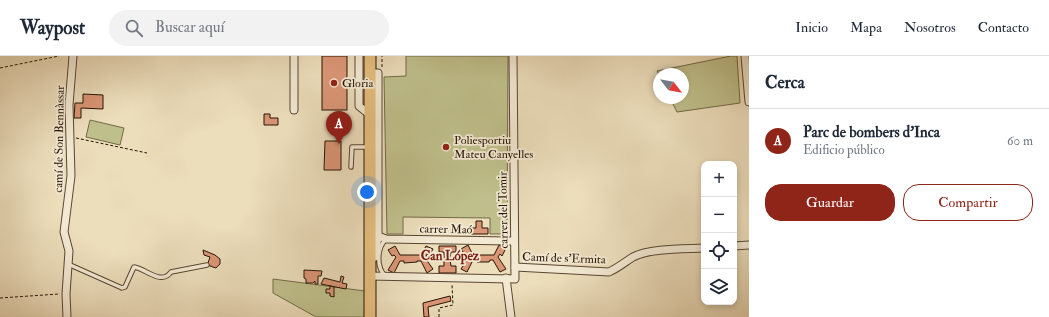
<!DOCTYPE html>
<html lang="es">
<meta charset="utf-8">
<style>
:root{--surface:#fff;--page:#f2f2f3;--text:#1f2937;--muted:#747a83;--line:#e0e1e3;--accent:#8f2418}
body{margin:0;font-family:"IM FELL Double Pica",serif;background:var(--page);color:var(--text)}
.controls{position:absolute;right:12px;bottom:12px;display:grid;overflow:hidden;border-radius:8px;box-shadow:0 2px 6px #0003}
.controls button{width:36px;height:36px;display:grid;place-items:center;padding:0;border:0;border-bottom:1px solid var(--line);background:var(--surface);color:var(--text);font:20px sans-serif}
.compass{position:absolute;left:653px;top:12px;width:36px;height:36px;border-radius:50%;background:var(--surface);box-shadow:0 2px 6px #0003;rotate:121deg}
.you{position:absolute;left:367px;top:136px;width:14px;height:14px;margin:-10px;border:3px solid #fff;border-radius:50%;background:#1a73e8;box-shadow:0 0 0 6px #1a73e833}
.badge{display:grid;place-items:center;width:26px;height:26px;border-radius:50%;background:var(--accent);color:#fff;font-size:13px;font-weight:700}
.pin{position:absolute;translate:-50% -33px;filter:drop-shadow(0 1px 2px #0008)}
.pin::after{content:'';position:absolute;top:21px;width:14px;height:12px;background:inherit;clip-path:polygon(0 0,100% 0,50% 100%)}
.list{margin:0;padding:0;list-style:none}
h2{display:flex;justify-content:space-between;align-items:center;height:52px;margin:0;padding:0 16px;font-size:17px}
h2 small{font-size:13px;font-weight:400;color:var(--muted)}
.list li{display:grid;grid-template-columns:26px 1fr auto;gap:12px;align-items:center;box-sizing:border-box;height:64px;padding:0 16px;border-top:1px solid var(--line)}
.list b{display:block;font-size:15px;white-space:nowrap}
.list p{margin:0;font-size:13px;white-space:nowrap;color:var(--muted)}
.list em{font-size:13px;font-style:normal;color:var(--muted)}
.actions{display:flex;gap:8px;padding:12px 16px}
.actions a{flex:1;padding:9px 0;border:1px solid var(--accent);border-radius:16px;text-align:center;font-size:14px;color:var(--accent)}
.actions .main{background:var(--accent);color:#fff}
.icon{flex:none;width:22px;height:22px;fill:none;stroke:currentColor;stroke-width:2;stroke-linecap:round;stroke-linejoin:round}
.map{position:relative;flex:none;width:749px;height:261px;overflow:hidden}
header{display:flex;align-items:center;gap:24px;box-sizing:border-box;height:56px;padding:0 20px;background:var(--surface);border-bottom:1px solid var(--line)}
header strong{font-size:19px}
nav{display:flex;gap:22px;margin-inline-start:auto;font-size:14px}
.search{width:280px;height:36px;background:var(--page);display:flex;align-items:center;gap:10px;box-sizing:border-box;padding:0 14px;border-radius:22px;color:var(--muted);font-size:15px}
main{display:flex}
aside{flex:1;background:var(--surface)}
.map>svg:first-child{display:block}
</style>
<header>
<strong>Waypost</strong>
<div class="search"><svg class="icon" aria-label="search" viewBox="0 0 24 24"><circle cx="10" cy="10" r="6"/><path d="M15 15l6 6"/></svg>Buscar aquí</div>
<nav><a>Inicio</a><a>Mapa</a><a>Nosotros</a><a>Contacto</a></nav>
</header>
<main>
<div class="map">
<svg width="749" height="261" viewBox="0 0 749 261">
<rect width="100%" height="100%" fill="#ecddbb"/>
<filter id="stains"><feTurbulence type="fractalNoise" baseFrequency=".005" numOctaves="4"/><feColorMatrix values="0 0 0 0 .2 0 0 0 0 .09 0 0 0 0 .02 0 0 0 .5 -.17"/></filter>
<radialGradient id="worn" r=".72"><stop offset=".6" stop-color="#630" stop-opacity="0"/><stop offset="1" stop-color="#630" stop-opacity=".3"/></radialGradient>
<g fill="#bfbf8b" stroke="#726a48">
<polygon points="406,0 508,0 507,178 490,178 490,162 403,161 403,178 387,178 384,21 406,20"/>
<polygon points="731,0 737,0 740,47 677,56 670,42 683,42 683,18 659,19 657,15"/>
<polygon points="90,64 124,72 120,89 86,81"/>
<polygon points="273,223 365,235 365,261 316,261 273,237"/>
</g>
<g fill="#da9575" stroke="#261504">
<rect x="322" y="0" width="25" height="54"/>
<polygon points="83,38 103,39 103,53 81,52 81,62 74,62 75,47 83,47"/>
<polygon points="264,58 270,58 270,62 278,62 278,69 264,69"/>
<polygon points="325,85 341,85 341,114 324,114"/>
<polygon points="476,165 482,165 482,172 488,172 488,178 471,178 471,172 476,172"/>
<polygon points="468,189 473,199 494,199 499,189 506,192 502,200 500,198 498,201 506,213 500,216 493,204 490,204 489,206 477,206 477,204 473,204 467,216 461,213 469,201 467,198 465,199 461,193"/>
<polygon points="395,190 400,199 421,199 426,190 433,193 429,200 427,198 425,202 433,213 427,217 421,205 417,205 417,206 404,207 404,205 400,205 394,217 388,214 396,201 394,199 392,200 388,194"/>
<polygon points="439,190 456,190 456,196 451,196 450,203 444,203 444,196 439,196"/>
<polygon points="203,194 215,199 220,203 220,208 216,212 210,210 208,207 210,201 204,199"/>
<polygon points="444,203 450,203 451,210 456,210 456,217 439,217 439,210 444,210"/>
<polygon points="304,214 322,215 321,220 318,220 318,228 315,228 315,225 313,227 306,227 306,223 304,222"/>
<polygon points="341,220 344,221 342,227 347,228 346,233 321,228 324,222 340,226"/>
<polygon points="330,230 334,231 334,241 330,240 330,237 326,237 326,233 330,233"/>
<polygon points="450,240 451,245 428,251 429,261 424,261 423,247"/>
</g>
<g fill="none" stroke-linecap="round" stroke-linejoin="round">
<g stroke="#584732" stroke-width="5.5">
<g id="service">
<polyline points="351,111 352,91 369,91"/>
<path d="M68 208 122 232 125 231 134 211C145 212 161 230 171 216L207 209"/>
<path d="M385 220C376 210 377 192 386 183"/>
</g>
</g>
<g stroke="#584732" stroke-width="9">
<g id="minor">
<polyline points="359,0 359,50 370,59"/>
<polyline points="745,0 749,46"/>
<polyline points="370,17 378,17 378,180 375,201"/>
<polyline points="294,54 294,0"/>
<polyline points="378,180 386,183 514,185"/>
<polyline points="734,190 749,189"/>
<path d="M515 211 609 216C618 212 625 206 633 201 650 192 684 193 704 192"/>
<polyline points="370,220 515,223 513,0"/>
<polyline points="506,222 511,261"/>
<polyline points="67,261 66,238 69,195 64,176 71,120 69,49 73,0"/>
</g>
</g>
<g stroke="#261504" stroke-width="13">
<polyline id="primary" points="370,0 370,261"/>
</g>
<g stroke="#261504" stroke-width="1" stroke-dasharray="3 2" stroke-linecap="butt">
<polyline points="382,11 382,0"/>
<polyline points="0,12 59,0"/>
<polyline points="76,82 147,97"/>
<polyline points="0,242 59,238"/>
<polyline points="439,261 439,252 453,249 452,229"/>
</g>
<use href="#service" stroke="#f3e9d3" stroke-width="3.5"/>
<use href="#minor" stroke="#f3e9d3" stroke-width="7"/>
<use href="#primary" stroke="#e6be7e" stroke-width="11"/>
</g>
<g fill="#8f2418" stroke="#f3e9d3" stroke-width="1.5">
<circle cx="334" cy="27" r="4"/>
<circle cx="446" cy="91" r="4"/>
</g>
<g text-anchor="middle" stroke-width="3.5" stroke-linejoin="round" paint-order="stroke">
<g font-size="12" fill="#261504" stroke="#f3e9d3" text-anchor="start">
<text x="342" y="31">Gloria</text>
<text x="454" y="88">Poliesportiu<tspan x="454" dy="14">Mateu Canyelles</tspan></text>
</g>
<g font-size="12" fill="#261504" stroke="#f3e9d3">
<text transform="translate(59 83) rotate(-89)" y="4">camí de Son Bennàssar</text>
<text transform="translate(503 154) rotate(-91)" y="4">carrer del Tomir</text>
<text transform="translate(446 173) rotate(1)" y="4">carrer Maó</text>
<text transform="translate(564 202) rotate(2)" y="4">Camí de s'Ermita</text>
</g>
<g font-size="13" font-weight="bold" fill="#7a1f14" stroke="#f3e9d3">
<text x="450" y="204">Can López</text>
</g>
</g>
<rect width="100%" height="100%" filter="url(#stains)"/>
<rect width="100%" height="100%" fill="url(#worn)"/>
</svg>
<div class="controls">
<button>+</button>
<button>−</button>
<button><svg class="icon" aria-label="locate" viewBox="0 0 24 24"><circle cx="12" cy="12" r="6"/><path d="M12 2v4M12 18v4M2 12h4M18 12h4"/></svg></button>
<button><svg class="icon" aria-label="layers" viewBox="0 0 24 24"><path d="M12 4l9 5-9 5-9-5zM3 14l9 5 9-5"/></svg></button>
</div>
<svg class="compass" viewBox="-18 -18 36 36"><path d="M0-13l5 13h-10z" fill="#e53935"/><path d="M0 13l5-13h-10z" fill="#747a83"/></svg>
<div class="you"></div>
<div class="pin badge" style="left:339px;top:88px">A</div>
</div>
<aside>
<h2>Cerca<small></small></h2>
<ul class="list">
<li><span class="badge">A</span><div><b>Parc de bombers d'Inca</b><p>Edificio público</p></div><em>60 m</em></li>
</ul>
<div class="actions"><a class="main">Guardar</a><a>Compartir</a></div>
</aside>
</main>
